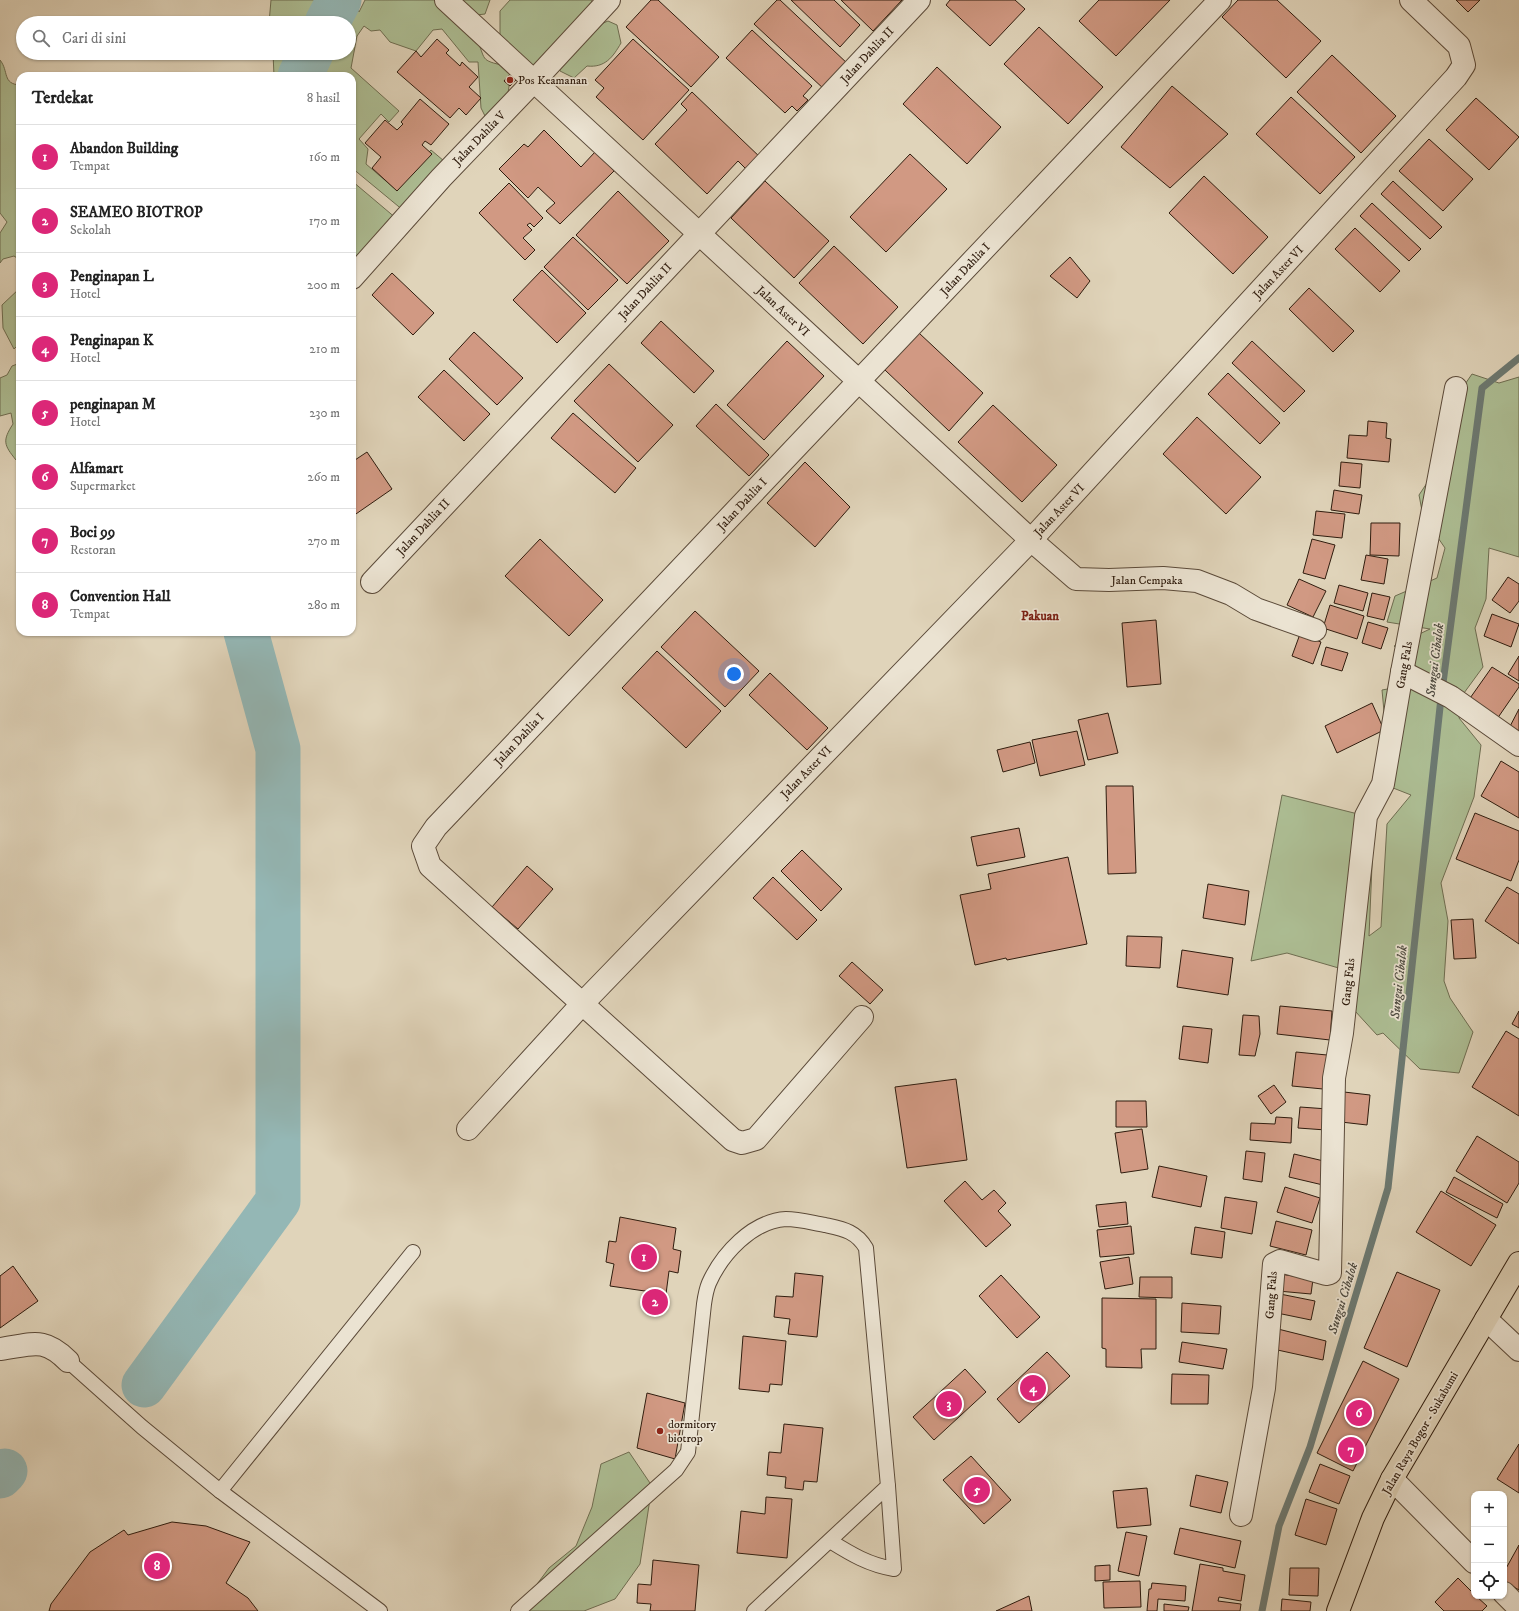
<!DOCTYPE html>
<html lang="id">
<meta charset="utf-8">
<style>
:root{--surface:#fff;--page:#f6f6f6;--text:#222;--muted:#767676;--line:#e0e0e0;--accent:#db2777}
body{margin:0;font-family:"IM FELL DW Pica",serif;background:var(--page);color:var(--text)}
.controls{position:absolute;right:12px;bottom:12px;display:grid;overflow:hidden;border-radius:8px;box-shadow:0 1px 3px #0004}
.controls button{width:36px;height:36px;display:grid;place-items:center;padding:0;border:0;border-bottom:1px solid var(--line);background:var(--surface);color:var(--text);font:20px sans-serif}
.you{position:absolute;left:734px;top:674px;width:14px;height:14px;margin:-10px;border:3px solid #fff;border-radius:50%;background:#1a73e8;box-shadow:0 0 0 6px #1a73e833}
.badge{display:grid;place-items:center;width:26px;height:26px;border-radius:50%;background:var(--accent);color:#fff;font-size:13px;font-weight:700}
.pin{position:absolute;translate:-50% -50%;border:2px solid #fff;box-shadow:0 1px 4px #0006}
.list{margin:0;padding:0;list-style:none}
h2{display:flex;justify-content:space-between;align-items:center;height:52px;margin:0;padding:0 16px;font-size:17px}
h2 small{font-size:13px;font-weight:400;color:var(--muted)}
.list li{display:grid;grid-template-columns:26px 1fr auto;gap:12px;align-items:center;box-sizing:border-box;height:64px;padding:0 16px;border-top:1px solid var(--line)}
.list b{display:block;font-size:15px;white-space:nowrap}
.list p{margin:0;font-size:13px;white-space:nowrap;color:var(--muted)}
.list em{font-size:13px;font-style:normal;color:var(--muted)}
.icon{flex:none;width:22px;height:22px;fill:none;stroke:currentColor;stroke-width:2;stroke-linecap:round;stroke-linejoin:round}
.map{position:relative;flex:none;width:1519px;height:1611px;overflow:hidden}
.search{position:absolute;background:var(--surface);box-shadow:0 1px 3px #0004;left:16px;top:16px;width:340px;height:44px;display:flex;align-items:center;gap:10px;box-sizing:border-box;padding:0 14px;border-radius:22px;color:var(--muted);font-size:15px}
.panel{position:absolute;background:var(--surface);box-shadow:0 1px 3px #0004;left:16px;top:72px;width:340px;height:564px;border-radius:12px}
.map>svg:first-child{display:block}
</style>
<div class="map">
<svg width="1519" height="1611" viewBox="0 0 1519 1611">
<rect width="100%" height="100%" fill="#e0d4ba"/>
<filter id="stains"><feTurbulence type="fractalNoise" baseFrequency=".005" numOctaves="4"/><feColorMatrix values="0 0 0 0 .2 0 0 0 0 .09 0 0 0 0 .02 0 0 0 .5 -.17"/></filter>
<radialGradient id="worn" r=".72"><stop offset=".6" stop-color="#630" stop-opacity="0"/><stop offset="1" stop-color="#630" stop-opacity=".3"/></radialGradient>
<g fill="#adbe94" stroke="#6e6d51">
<path d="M271 0H359L356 6 359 12 365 0H490L485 14 460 17C465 24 473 31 476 38 487 60 478 60 506 66L511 73 508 93 488 122 481 108 478 62H469L442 29 433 30 416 51 390 42 380 30 371 31 364 26 357 36 351 68 399 111 389 122 381 114 359 139 368 149 366 164 394 188 431 150 444 161 404 211 352 168V76H274L273 53H349V23H269Z"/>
<path d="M510 0H591L593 3 578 34 608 21 617 25 621 43C613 57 605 68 587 66L574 78 560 71 559 56 537 71 500 42V11Z"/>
<path d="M0 60C9 71 2 84 20 85V260L14 256 3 259 0 263V233L7 222 0 213Z"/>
<polygon points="352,181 397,219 352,271"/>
<polygon points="20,288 20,343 14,349 3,328 2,305"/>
<path d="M20 363V459L16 460C4 445 2 441 13 424L11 413 0 416V378L7 375 12 366Z"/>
<polygon points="1472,374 1499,383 1519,377 1519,557 1489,548 1486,599 1475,628 1483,667 1464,693 1459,718 1481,745 1474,797 1441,883 1448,921 1444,981 1450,998 1473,1032 1459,1073 1420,1069 1383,1033 1377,1035 1344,999 1349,971 1287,953 1251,961 1282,795 1374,818 1369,936 1381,927 1387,824 1411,795 1383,784 1386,733 1382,690 1432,681 1394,646 1430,629 1387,622 1395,596 1437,578 1445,548 1423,516 1419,495 1445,456 1446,412"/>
<polygon points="629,1452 652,1486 640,1564 615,1599 584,1611 517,1611 549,1568 576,1546 592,1507 601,1464"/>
</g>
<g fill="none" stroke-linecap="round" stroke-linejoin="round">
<polyline stroke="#6c7972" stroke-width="7" points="1262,1611 1279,1526 1310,1447 1388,1188 1441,698 1482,388 1519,358"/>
<g stroke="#94b7b5" stroke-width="45">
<polyline points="327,23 339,0"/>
<polyline points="300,76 311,53"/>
<polyline points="144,1385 278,1201 278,749 246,632"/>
<polyline points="0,1476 5,1471"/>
</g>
</g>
<g fill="#d19983" stroke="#2f1c0e">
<polygon points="651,0 658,0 719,57 691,87 626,27"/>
<polygon points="777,0 780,0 849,65 825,90 754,24"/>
<polygon points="791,0 834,0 860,25 840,47"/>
<polygon points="841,0 902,0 873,31"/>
<polygon points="950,0 1015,0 1025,9 990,46 946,5"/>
<polygon points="1099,0 1170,0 1116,56 1079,21"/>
<polygon points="1238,0 1277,0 1321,41 1286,78 1222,17"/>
<polygon points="1456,0 1480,0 1468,12"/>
<polygon points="1039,27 1103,87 1068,124 1004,64"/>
<polygon points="752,30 812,86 803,96 808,100 797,111 792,106 785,113 726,58"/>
<polygon points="437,39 449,50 446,53 460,66 462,62 478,77 469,87 481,98 466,115 459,108 450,118 397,72 416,51 421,57"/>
<polygon points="633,39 689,90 643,140 596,97 604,88 595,80"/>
<polygon points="1332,55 1396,116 1361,153 1297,92"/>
<polygon points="937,67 1001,127 967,164 903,104"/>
<polygon points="510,74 516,80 510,86 504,81"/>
<polygon points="1172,86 1228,134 1170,188 1121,147"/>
<polygon points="692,92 763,160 750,173 738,161 707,194 655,144 687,110 681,104"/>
<polygon points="1291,97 1355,157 1320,194 1256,134"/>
<polygon points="1476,98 1519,137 1489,170 1446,130"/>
<polygon points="420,99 449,124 431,145 425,141 422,145 432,154 397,191 372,168 381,157 365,143 385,120 397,130 403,124 401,122"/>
<polygon points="544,130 581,167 595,152 614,171 560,224 546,211 555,203 538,187 528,198 499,169 524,144 528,147"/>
<polygon points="1429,139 1473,179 1443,211 1399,171"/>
<polygon points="910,154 947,189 886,252 850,217"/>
<polygon points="1204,176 1268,237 1233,274 1169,213"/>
<polygon points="765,181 829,241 794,278 731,218"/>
<polygon points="1393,181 1442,227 1430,239 1381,194"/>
<polygon points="509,183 543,218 534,227 530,223 527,225 532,230 523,238 535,250 525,260 479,213"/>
<polygon points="618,191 669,241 627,284 576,235"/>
<polygon points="1372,203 1421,249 1409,261 1360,216"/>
<polygon points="1355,228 1400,271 1380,292 1335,249"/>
<polygon points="573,237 618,280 588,310 544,267"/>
<polygon points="834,246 898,307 863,344 799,283"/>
<polygon points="1070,257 1090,281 1077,298 1050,276"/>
<polygon points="542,270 586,313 557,343 513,300"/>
<polygon points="392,273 434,313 413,335 372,295"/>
<polygon points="1309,288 1354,331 1333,352 1289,309"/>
<polygon points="661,321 714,371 694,393 641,343"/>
<polygon points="474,332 523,378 497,405 449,359"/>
<polygon points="919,333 983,393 949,431 885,370"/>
<polygon points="787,341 824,376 764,440 727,405"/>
<polygon points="1252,341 1305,391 1284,412 1232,363"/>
<polygon points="609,364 673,425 638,462 574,401"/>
<polygon points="444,370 490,414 464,441 418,397"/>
<polygon points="1228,373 1280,423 1260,444 1208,394"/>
<polygon points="716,404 769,455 749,476 696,426"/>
<polygon points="993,405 1057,465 1022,502 958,442"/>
<polygon points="573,413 636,468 615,493 551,438"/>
<polygon points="1197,417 1261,477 1226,514 1163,454"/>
<polygon points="1368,421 1387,423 1386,438 1391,439 1389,462 1347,458 1349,435 1367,436"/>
<polygon points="367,452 392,489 353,516 352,462"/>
<polygon points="805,462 850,507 815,547 767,503"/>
<polygon points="1341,462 1362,464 1360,488 1339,486"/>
<polygon points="1334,490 1362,495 1359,514 1331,510"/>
<polygon points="1316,511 1345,514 1342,538 1313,535"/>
<polygon points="1371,523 1400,523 1399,556 1370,555"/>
<polygon points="540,539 603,600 569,636 505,576"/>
<polygon points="1312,539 1335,545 1325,579 1303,573"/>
<polygon points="1366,555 1388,559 1384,584 1361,580"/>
<polygon points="1508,577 1519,584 1519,601 1510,613 1492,600"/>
<polygon points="1299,579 1326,591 1313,617 1287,605"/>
<polygon points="1339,585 1368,593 1363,611 1334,603"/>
<polygon points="1372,593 1390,597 1384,620 1367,616"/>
<polygon points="1330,605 1364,616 1357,639 1323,628"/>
<polygon points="695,611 759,671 725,707 661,647"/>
<polygon points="1492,614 1519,624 1511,647 1484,636"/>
<polygon points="1156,620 1161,684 1127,687 1122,623"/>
<polygon points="1368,622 1388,628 1381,649 1362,643"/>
<polygon points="1300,634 1321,642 1313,664 1292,656"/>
<polygon points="1326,647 1348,653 1342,671 1321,665"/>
<polygon points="657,651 721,711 686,748 622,688"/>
<polygon points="1519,656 1519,681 1508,674"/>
<polygon points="1492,667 1519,684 1519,687 1497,719 1468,701"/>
<polygon points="770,673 828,728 807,750 749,695"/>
<polygon points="1372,703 1384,730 1337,753 1325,726"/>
<polygon points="1519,709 1519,741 1506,734"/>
<polygon points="1108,713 1118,753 1088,760 1078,720"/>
<polygon points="1077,731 1085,765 1040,776 1032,740"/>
<polygon points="1030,742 1035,763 1003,772 997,750"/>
<polygon points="1501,761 1519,772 1519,818 1481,796"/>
<polygon points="1106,786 1133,786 1136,873 1108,874"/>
<polygon points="1475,813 1519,831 1519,860 1511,881 1456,859"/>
<polygon points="1019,828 1025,857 977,866 971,837"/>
<polygon points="802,850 842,889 821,911 781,871"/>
<polygon points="1068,857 1087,944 1007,960 1006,958 975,965 960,895 991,889 988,874"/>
<polygon points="527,866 553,889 518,929 492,907"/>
<polygon points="773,877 817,920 797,940 753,898"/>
<polygon points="1208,884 1249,891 1245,925 1203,918"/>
<polygon points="1507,887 1519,894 1519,944 1485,921"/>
<polygon points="1473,919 1476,958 1454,959 1451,920"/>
<polygon points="1127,936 1162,937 1160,968 1126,966"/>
<polygon points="1182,950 1233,958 1228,995 1177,987"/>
<polygon points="852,962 883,990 870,1004 839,976"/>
<polygon points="1280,1006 1332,1011 1330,1040 1277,1034"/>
<polygon points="1519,1011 1519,1028 1512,1024"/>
<polygon points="1243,1015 1259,1016 1260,1034 1255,1056 1239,1055"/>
<polygon points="1183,1026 1212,1029 1208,1063 1179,1059"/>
<polygon points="1506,1031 1519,1039 1519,1116 1472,1087"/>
<polygon points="1296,1052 1327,1055 1323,1089 1292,1086"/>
<polygon points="956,1079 967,1160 907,1168 895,1087"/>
<polygon points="1274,1085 1286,1102 1271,1114 1258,1096"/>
<polygon points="1344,1092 1370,1095 1367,1125 1341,1122"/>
<polygon points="1116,1101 1146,1101 1147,1127 1116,1127"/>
<polygon points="1300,1107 1328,1109 1326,1130 1298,1128"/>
<polygon points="1276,1117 1292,1118 1291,1143 1250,1140 1251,1123 1275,1124"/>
<polygon points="1142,1129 1148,1169 1121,1173 1115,1133"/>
<polygon points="1477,1136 1519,1162 1519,1183 1507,1203 1456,1171"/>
<polygon points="1246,1151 1265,1153 1262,1182 1243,1179"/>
<polygon points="1294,1154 1328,1162 1323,1185 1289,1177"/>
<polygon points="1159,1166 1207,1176 1201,1207 1152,1197"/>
<polygon points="1454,1177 1503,1204 1497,1218 1446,1192"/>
<polygon points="965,1181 982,1200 994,1190 1006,1203 998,1211 1011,1225 986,1247 944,1201"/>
<polygon points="1285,1187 1320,1198 1312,1223 1277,1212"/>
<polygon points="1441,1191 1496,1225 1471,1266 1416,1232"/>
<polygon points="1225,1197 1257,1202 1252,1234 1221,1228"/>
<polygon points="1126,1202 1128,1224 1099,1227 1096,1205"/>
<polygon points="620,1217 676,1228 673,1249 681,1251 678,1273 669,1271 666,1294 610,1286 614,1264 606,1262 609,1241 616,1242"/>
<polygon points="1276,1221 1312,1230 1306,1255 1270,1246"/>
<polygon points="1131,1226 1134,1254 1100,1257 1097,1230"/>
<polygon points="1195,1227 1225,1232 1222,1258 1191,1254"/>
<polygon points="1129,1257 1133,1284 1105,1289 1100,1262"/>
<polygon points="13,1266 38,1301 0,1328 0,1276"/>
<polygon points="1397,1272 1440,1290 1407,1367 1364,1348"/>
<polygon points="795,1273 823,1276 817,1337 788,1334 790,1319 774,1317 776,1296 793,1297"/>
<polygon points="1280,1274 1313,1279 1311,1294 1278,1291"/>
<polygon points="1001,1275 1040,1317 1017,1338 979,1296"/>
<polygon points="1140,1277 1172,1277 1172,1298 1139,1297"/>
<polygon points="1280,1294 1315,1301 1311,1320 1277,1313"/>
<polygon points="1102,1298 1156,1299 1156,1349 1141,1349 1142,1368 1106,1367 1106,1349 1102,1348"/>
<polygon points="1182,1303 1221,1306 1219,1334 1181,1332"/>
<polygon points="1274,1328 1326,1341 1323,1360 1273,1349"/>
<polygon points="743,1336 786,1341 782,1385 770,1384 769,1392 739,1389"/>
<polygon points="1182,1342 1227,1349 1223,1369 1179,1362"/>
<polygon points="1047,1352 1070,1376 1019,1423 997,1399"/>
<polygon points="1363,1361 1399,1379 1353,1471 1317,1453"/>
<polygon points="965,1369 986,1392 934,1440 913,1417"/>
<polygon points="1172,1374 1209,1375 1208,1404 1171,1404"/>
<polygon points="647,1393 685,1403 675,1459 637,1448"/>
<polygon points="784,1424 823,1428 817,1482 804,1481 803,1490 785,1488 786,1477 767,1475 769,1452 781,1453"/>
<polygon points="1519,1444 1519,1493 1497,1479"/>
<polygon points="971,1456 1011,1500 984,1524 943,1480"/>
<polygon points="1320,1464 1350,1476 1339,1504 1309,1492"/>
<polygon points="1196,1475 1228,1482 1221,1513 1190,1506"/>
<polygon points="1147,1488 1151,1525 1117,1528 1113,1491"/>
<polygon points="766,1497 792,1499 787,1558 737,1553 741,1511 765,1514"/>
<polygon points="1306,1499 1337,1509 1326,1545 1295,1535"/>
<polygon points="172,1522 206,1526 250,1542 226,1583 248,1598 258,1611 49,1611 51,1604 90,1552 124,1530 128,1535"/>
<polygon points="1180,1528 1241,1541 1235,1568 1174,1554"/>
<polygon points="1126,1532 1147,1536 1139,1576 1118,1571"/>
<polygon points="1519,1545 1519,1590 1504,1581 1504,1572"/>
<polygon points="653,1560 699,1565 695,1611 650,1611 651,1604 637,1603 638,1584 651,1585"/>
<polygon points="1200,1564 1223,1568 1223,1571 1245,1575 1241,1601 1219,1597 1218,1601 1241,1604 1240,1611 1192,1611"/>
<polygon points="1110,1565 1110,1580 1095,1581 1095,1566"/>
<polygon points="1290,1568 1319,1568 1318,1596 1289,1595"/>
<polygon points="1458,1578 1474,1594 1474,1596 1476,1596 1487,1606 1482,1611 1444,1611 1435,1602"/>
<polygon points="1140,1581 1141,1607 1104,1608 1103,1582"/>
<polygon points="1152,1583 1186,1586 1185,1601 1158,1599 1157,1611 1147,1611 1149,1589 1151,1589"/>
<polygon points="1029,1596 1032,1611 996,1611"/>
<polygon points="1282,1599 1311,1602 1310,1611 1281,1611"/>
<polygon points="1164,1604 1189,1607 1188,1611 1164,1611"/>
</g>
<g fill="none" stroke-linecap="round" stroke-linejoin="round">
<g stroke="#5b4a39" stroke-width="16">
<g id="lane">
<polyline points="68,1361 142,1427 220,1491 380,1611"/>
<polyline points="220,1491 413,1252"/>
<path d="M830 1541C851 1554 869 1565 894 1569L888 1486"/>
<path d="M518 1611 676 1470 688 1452 704 1304C705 1297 706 1290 709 1283 722 1254 752 1221 786 1219 799 1219 813 1223 825 1225 843 1229 856 1231 866 1248L888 1486 754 1611"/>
</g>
</g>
<g stroke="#5b4a39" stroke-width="24">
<g id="street">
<polyline points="446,0 1031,540 1076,579 1109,580 1163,578 1197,581 1231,594 1256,609 1315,630"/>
<polyline points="352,278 441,178 534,81 609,0"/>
<polyline points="372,582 919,0"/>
<polyline points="1402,672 1451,697 1519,745"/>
<polyline points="862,1017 756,1139 742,1143 733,1140 430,866 423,846 436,827 1220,0"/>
<polyline points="468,1129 582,1004 1031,540 1456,77 1464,65 1459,46 1411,0"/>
<polyline points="1486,1319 1519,1350"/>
<path d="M0 1349C32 1345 43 1336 68 1361"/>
<polyline points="1392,1479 1474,1562"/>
<polyline points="1241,1515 1264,1388 1274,1264 1280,1261 1326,1274 1330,1273 1334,1078 1342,1033 1366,816 1383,784 1402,672 1456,388"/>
<polyline points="1504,1593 1519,1608"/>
</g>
</g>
<g stroke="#2f1c0e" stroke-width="24">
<polyline id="highway" points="1338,1611 1373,1518 1392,1479 1519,1263"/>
</g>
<use href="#lane" stroke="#ebe3d2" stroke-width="14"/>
<use href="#street" stroke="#ebe3d2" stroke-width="22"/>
<use href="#highway" stroke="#e0d4ba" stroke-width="22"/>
</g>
<g fill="#8f2418" stroke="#ebe3d2" stroke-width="1.5">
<circle cx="510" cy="80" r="4"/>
<circle cx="660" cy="1431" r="4"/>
</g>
<g text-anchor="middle" stroke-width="3.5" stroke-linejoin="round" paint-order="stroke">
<g font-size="12" fill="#2f1c0e" stroke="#ebe3d2">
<text transform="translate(867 55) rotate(-47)" y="4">Jalan Dahlia II</text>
<text transform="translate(479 138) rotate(-46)" y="4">Jalan Dahlia V</text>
<text transform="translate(965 269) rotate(-47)" y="4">Jalan Dahlia I</text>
<text transform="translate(1278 272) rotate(-47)" y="4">Jalan Aster VI</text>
<text transform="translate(645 291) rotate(-47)" y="4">Jalan Dahlia II</text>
<text transform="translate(783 311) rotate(43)" y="4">Jalan Aster VI</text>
<text transform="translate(742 504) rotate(-47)" y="4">Jalan Dahlia I</text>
<text transform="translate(1059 510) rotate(-47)" y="4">Jalan Aster VI</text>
<text transform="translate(423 527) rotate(-47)" y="4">Jalan Dahlia II</text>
<text x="1147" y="584">Jalan Cempaka</text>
<text transform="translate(1404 665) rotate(-80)" y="4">Gang Fals</text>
<text transform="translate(519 739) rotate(-47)" y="4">Jalan Dahlia I</text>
<text transform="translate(806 772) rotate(-46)" y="4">Jalan Aster VI</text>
<text transform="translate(1348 982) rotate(-84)" y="4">Gang Fals</text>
<text transform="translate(1271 1295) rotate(-86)" y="4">Gang Fals</text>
<text transform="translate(1420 1433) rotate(-60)" y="4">Jalan Raya Bogor - Sukabumi</text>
</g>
<g font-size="12" fill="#2f1c0e" stroke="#ebe3d2" text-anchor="start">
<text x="518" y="84">Pos Keamanan</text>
<text x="668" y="1428">dormitory<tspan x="668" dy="14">biotrop</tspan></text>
</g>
<g font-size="13" font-weight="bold" fill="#7a1f14" stroke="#ebe3d2">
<text x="1040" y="620">Pakuan</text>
</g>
<g font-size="13" font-style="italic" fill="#4d4a40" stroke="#ebe3d2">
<text transform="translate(1434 660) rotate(-83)" y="5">Sungai Cibalok</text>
<text transform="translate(1398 982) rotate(-84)" y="5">Sungai Cibalok</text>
<text transform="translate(1342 1298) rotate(-73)" y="5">Sungai Cibalok</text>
</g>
</g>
<rect width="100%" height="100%" filter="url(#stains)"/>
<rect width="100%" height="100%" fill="url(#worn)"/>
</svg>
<div class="controls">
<button>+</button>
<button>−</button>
<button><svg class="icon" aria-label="locate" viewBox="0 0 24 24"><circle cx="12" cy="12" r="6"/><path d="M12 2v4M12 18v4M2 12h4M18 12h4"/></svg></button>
</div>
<div class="you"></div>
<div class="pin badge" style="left:644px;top:1257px">1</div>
<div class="pin badge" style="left:655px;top:1302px">2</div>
<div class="pin badge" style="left:949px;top:1404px">3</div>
<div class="pin badge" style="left:1033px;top:1388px">4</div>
<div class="pin badge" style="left:977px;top:1490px">5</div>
<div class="pin badge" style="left:1359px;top:1413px">6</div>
<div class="pin badge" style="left:1351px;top:1450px">7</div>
<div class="pin badge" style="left:157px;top:1566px">8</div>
<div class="search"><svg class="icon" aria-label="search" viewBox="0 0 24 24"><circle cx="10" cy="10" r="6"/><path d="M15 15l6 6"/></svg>Cari di sini</div>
<section class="panel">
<h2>Terdekat<small>8 hasil</small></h2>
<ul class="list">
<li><span class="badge">1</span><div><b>Abandon Building</b><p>Tempat</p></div><em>160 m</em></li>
<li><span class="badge">2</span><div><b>SEAMEO BIOTROP</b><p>Sekolah</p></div><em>170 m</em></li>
<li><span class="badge">3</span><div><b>Penginapan L</b><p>Hotel</p></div><em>200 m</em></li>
<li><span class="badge">4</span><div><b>Penginapan K</b><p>Hotel</p></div><em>210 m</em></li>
<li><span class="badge">5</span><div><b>penginapan M</b><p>Hotel</p></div><em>230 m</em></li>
<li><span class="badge">6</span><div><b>Alfamart</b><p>Supermarket</p></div><em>260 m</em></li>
<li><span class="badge">7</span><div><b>Boci 99</b><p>Restoran</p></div><em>270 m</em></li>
<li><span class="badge">8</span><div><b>Convention Hall</b><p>Tempat</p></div><em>280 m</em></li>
</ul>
</section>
</div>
